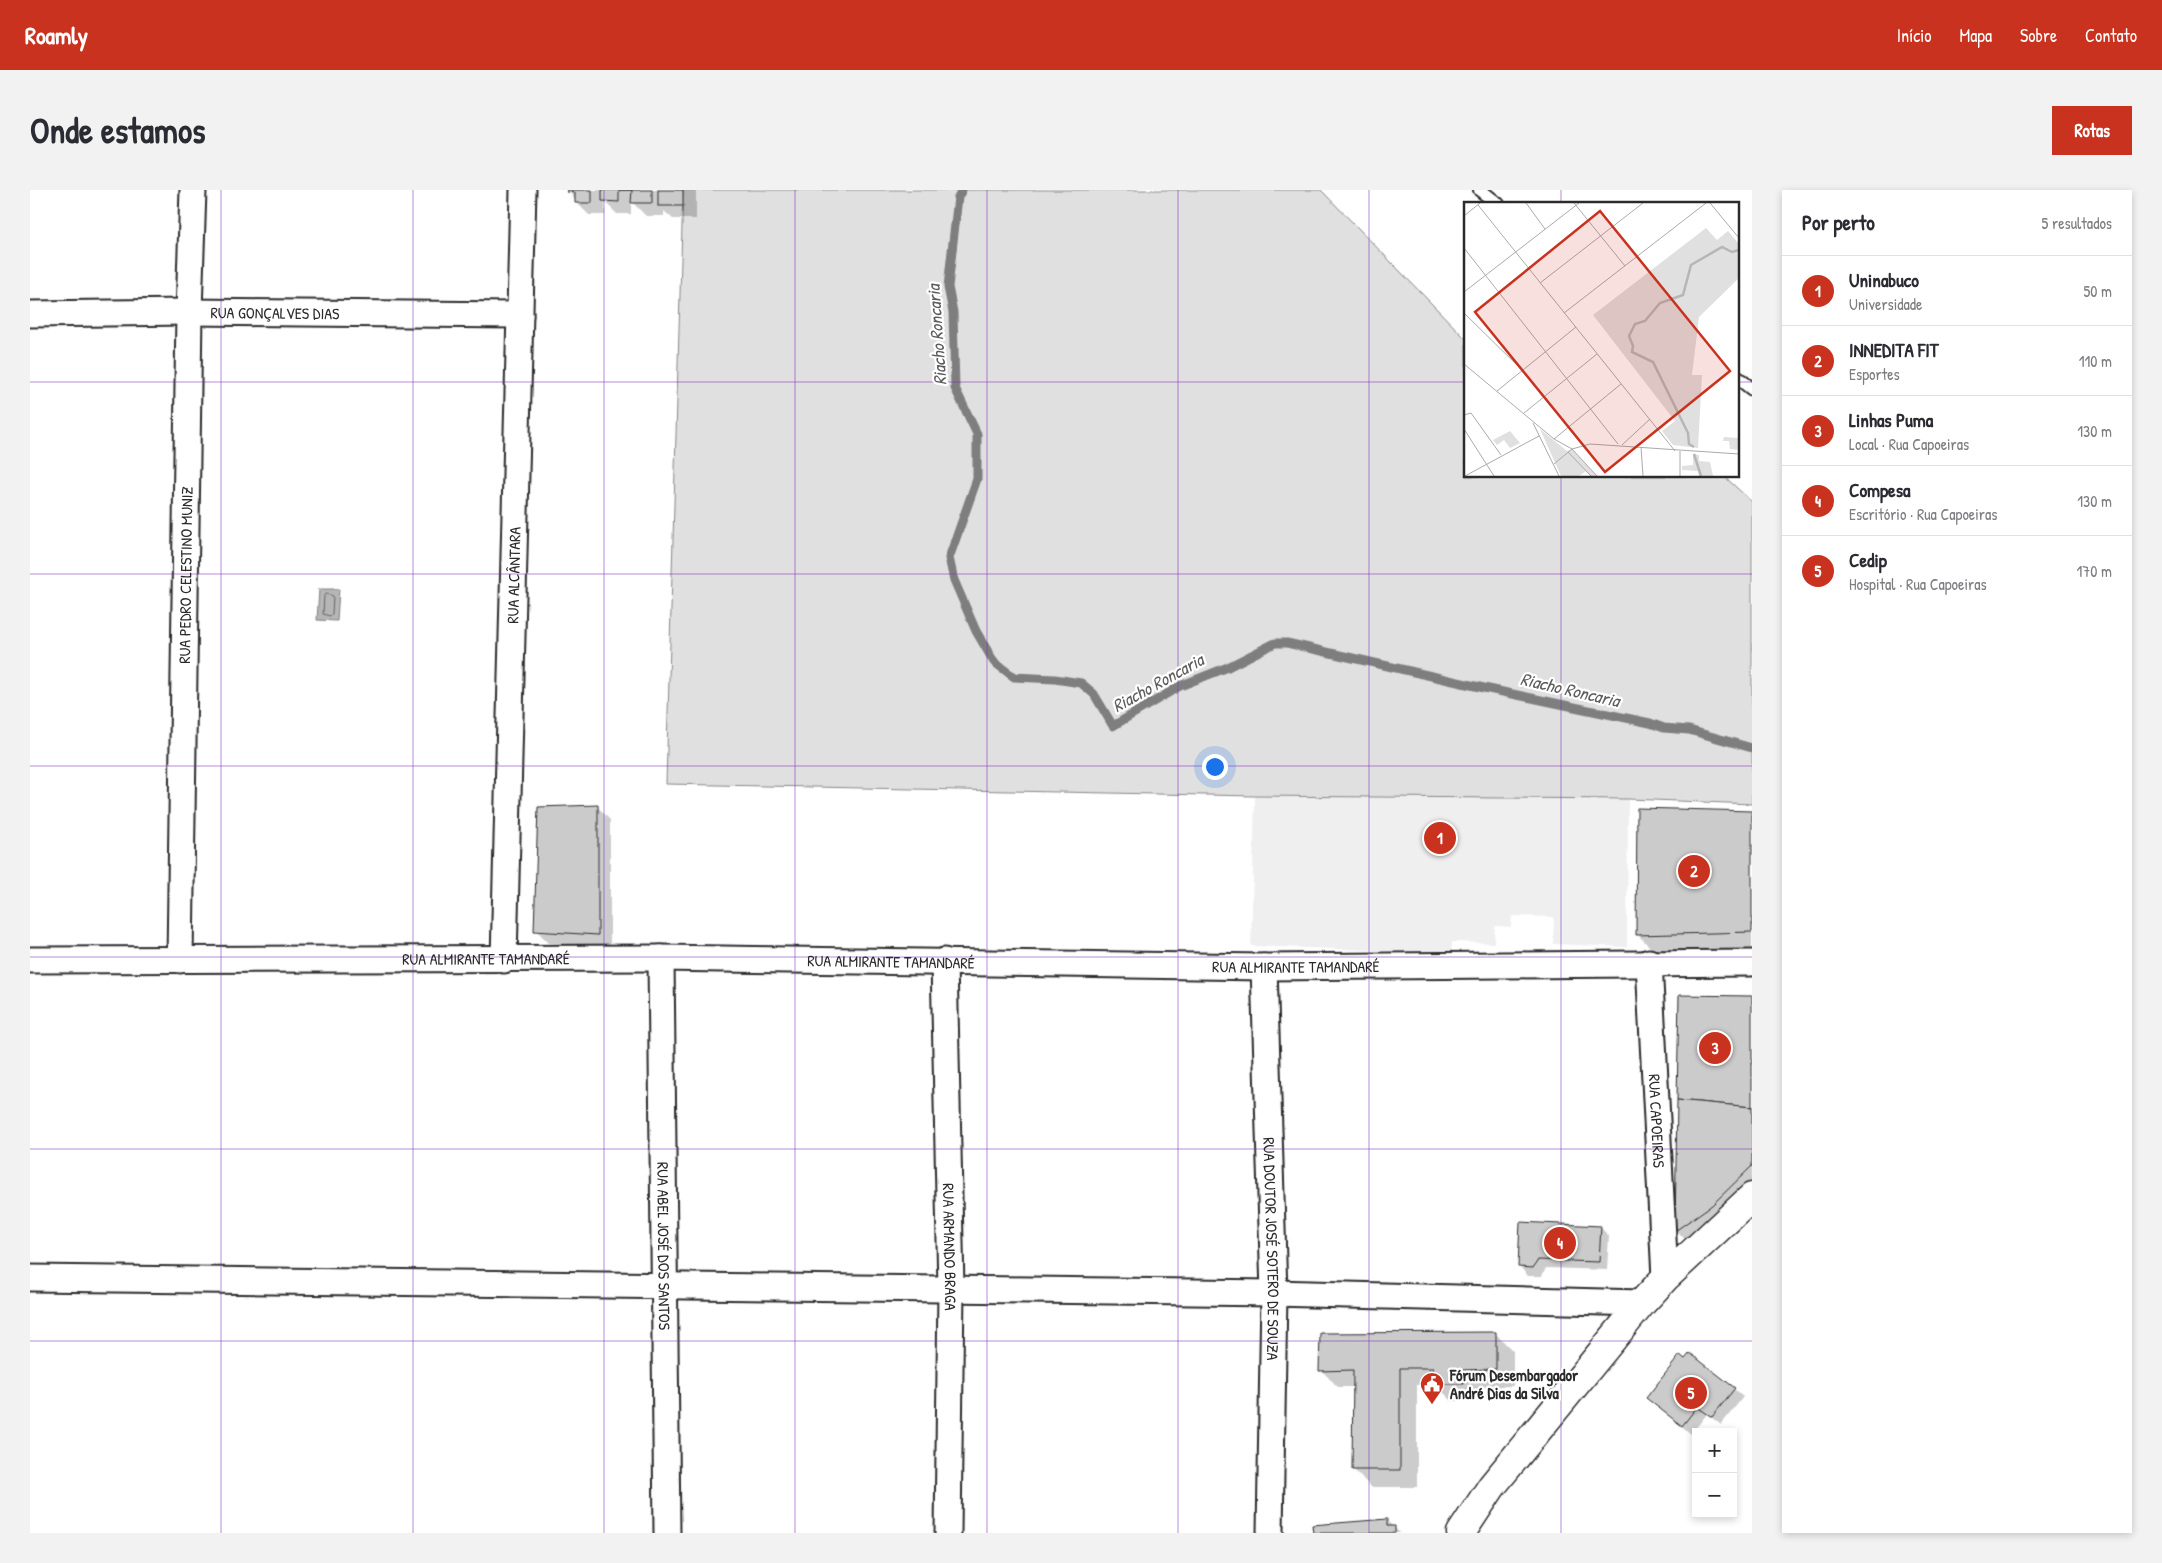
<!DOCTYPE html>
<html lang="pt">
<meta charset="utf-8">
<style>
:root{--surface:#fff;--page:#f2f2f3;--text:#2b2b33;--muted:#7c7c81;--line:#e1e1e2;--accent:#c8321e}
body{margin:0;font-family:"Patrick Hand",sans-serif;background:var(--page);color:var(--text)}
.controls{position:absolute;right:15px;bottom:15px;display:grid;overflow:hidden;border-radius:0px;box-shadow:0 2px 8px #0003}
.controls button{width:45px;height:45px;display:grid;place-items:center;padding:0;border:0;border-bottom:1px solid var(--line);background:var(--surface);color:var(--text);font:25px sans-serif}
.you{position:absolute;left:1184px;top:576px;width:18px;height:18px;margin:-12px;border:4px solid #fff;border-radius:50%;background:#1a73e8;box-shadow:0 0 0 8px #1a73e833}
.badge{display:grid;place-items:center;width:32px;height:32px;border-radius:50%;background:var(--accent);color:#fff;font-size:16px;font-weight:700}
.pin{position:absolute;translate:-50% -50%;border:2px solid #fff;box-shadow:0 1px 5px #0006}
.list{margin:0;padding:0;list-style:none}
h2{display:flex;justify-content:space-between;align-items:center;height:65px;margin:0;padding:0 20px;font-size:21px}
h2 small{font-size:16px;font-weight:400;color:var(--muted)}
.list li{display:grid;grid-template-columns:32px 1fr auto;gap:15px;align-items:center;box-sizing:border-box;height:70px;padding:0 20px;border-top:1px solid var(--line)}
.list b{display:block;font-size:19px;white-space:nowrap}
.list p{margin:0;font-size:16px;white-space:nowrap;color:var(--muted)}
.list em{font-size:16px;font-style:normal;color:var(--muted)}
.map{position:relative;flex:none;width:1722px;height:1343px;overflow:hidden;border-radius:0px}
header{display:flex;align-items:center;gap:30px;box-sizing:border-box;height:70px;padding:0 25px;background:var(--accent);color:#fff}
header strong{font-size:24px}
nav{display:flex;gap:28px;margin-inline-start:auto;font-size:18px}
.intro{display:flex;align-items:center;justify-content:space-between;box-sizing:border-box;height:120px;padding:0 30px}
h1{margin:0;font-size:35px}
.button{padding:12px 22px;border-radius:0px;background:var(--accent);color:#fff;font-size:18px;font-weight:700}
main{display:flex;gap:30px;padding:0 30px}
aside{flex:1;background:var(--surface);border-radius:0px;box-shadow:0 2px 8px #0003}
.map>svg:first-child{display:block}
</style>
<header>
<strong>Roamly</strong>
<nav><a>Início</a><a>Mapa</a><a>Sobre</a><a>Contato</a></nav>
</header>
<div class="intro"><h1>Onde estamos</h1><a class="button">Rotas</a></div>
<main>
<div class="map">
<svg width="1722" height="1343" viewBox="0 0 1722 1343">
<rect width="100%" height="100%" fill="#fff"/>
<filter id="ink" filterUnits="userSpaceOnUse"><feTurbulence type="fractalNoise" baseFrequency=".02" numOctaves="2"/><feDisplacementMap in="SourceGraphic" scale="10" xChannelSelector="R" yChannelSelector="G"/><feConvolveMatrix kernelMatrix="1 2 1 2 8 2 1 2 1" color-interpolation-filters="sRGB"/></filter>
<g filter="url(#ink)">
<polygon fill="#efefef" points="1225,606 1598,609 1597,757 1523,754 1524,727 1482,726 1481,737 1465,736 1464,753 1422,752 1421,763 1221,756"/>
<polygon fill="#e0e0e0" stroke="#868686" points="653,0 1291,0 1436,149 1436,286 1694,286 1722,312 1722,614 1598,609 1225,606 636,594"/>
<polygon fill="#b6b6b6" stroke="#7e7e7e" points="289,399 309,399 307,431 287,430"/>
<g fill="#0003">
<polygon points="538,0 666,0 666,29 643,29 634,21 634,26 616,26 601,11 601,24 587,24 575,12 575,25 559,25 546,12"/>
<polygon points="567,616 580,630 580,757 519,753 506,740"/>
<polygon points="1722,622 1722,759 1625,762 1607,744"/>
<polygon points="1722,807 1722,1024 1670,1064 1646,1040"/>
<polygon points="1570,1037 1579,1046 1577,1080 1516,1078 1512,1086 1498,1086 1490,1077"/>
<polygon points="1465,1143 1483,1161 1483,1196 1450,1197 1450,1211 1422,1211 1406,1195 1387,1195 1387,1297 1341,1297 1324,1280 1324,1197 1308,1197 1291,1180"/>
<polygon points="1704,1199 1713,1207 1691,1235 1677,1224 1661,1244 1618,1208"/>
<polygon points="1356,1330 1370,1343 1284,1343"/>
</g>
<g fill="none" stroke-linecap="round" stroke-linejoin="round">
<polygon stroke="#636363" stroke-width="1" points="296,404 303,406 302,424 300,426 293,424 294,406"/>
<polyline stroke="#7e7e7e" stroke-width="9" points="932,0 928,7 918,97 923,122 925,198 947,244 947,289 919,368 924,390 946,441 964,472 984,487 1025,489 1051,493 1064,504 1083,536 1150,496 1198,477 1245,453 1257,453 1454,498 1620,533 1634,538 1659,540 1722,558"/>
</g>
<g fill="#cbcbcb" stroke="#2b2b2b">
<polygon points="537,0 562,0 562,13 545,13 545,3 537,2"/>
<polygon points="572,0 622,0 622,13 601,13 602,0 589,0 589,12 572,11"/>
<rect x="628" y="0" width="25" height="16"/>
<polygon points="568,615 568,745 504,741 508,617"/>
<polygon points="1607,618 1722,621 1722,742 1606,745"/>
<polygon points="1649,805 1722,806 1722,917 1647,910"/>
<polygon points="1647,910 1722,917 1722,976 1682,1015 1645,1041"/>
<polygon points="1490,1032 1571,1036 1569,1072 1508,1070 1503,1078 1488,1077"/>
<polygon points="1466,1142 1466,1179 1433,1180 1434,1194 1403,1194 1403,1178 1370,1178 1370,1280 1322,1280 1323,1180 1289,1181 1290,1143"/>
<polygon points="1660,1163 1705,1198 1682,1227 1667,1217 1652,1236 1616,1208 1650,1165 1655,1169"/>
<polygon points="1357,1329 1357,1336 1365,1336 1365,1343 1283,1343 1282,1335"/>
</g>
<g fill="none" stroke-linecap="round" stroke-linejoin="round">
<g stroke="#2b2b2b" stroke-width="16">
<g id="service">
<polyline points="1450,0 1468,14"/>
<polyline points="1708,188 1722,199"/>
</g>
</g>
<g stroke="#2b2b2b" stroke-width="29">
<g id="minor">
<path id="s1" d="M0 124 159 122 490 125"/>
<path id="s2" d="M631 768 637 1343"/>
<path id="s3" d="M0 770 631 768 1234 777 1722 773"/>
<path id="s4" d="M150 770 159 122 163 0"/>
<path id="s5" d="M474 770 493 0"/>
<path id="s6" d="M914 771 921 1099 918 1343"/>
<path id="s7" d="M1619 772 1635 1088"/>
<path id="s8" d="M1234 777 1244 1103 1240 1343"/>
<polyline points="0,1088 1244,1103 1612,1113"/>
</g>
</g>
<g stroke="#2b2b2b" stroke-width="31">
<polyline id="primary" points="1431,1343 1462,1296 1612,1113 1635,1088 1722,1007"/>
</g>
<use href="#service" stroke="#fff" stroke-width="12"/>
<use href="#minor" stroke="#fff" stroke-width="25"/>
<use href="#primary" stroke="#fff" stroke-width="28"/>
</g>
</g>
<path fill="none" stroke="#7b2cbf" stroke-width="1" stroke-opacity="0.55" d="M191 0V1343M383 0V1343M574 0V1343M765 0V1343M957 0V1343M1148 0V1343M1339 0V1343M1531 0V14M0 192H1436M1708 192H1722M1531 286V1343M0 384H1722M0 576H1722M0 767H1722M0 959H1722M0 1151H1722"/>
<defs>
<g id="civic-pin" transform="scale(1.25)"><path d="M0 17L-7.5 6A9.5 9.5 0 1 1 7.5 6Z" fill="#c8321e" stroke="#fff"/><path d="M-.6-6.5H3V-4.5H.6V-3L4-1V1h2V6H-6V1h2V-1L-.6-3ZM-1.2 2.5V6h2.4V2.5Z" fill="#fff"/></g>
</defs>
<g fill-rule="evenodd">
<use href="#civic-pin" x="1402" y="1194"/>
</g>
<g text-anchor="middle" stroke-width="4.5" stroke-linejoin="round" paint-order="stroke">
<g font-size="16" fill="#2b2b2b" stroke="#fff">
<text dy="6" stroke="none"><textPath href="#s1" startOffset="245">RUA GONÇALVES DIAS</textPath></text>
<text dy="6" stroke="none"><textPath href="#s4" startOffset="385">RUA PEDRO CELESTINO MUNIZ</textPath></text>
<text dy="6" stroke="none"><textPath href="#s5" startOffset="385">RUA ALCÂNTARA</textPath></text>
<text dy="6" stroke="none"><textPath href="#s3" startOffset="456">RUA ALMIRANTE TAMANDARÉ</textPath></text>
<text dy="6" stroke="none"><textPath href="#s3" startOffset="861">RUA ALMIRANTE TAMANDARÉ</textPath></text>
<text dy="6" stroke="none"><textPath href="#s3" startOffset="1266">RUA ALMIRANTE TAMANDARÉ</textPath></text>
<text dy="6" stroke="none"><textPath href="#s7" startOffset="159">RUA CAPOEIRAS</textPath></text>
<text dy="6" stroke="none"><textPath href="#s2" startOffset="288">RUA ABEL JOSÉ DOS SANTOS</textPath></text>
<text dy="6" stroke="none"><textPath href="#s6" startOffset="286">RUA ARMANDO BRAGA</textPath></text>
<text dy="6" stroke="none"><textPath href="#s8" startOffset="282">RUA DOUTOR JOSÉ SOTERO DE SOUZA</textPath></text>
</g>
<g font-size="16" font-weight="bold" fill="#2b2b2b" stroke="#fff" text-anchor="start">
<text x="1420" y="1191">Fórum Desembargador<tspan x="1420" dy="18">André Dias da Silva</tspan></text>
</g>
<g font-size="18" font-style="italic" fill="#5c5c5c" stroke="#fff">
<text transform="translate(907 145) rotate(-94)" y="6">Riacho Roncaria</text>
<text transform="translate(1128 493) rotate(-29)" y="6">Riacho Roncaria</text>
<text transform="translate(1540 500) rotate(13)" y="6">Riacho Roncaria</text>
</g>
</g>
<g transform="translate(1434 12)">
<rect width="275" height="275" fill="#fff"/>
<path d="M242 26 253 38 264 29 275 42V76L235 115 228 173H238L234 246 209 243 198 229 211 219 129 113ZM76 227 103 249 108 247 133 274H127L122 269 115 274H97ZM46 229 56 241 46 246 40 238 33 243 29 238ZM260 235 275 236V248L266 247 265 239H259ZM229 252 235 253V259L246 260 249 274H235L234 269 218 268V264L229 263Z" fill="#e0e0e0"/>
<path fill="none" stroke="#b6b6b6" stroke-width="2.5" d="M230 245 225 242 224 231 189 160 168 150 169 144 165 134 171 122 181 119 196 101 219 93 227 63 258 45 268 50 275 48M230 252 237 274"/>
<path fill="none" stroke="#aaa" stroke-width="1" d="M62 1 81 27M110 1 161 64M246 1 275 36M14 3 211 249M0 14 16 1M0 46 154 242M76 81 179 1M0 90 115 1M0 111 59 169M100 111 242 1M0 162 90 237 108 247M33 189 112 125M60 211 133 152M0 213 7 211 37 253M69 221 95 274M0 227 30 274M90 237 157 182M158 243 186 217M177 245 179 274M108 247 133 274M216 249V274M104 250 127 274M90 262 108 247 126 242 275 252M1 274 75 234"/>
<path fill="#c8321e" fill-opacity="0.15" stroke="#c8321e" stroke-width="2.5" d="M136 9 266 169 141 270 11 110Z"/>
<rect width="275" height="275" fill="none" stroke="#2b2b2b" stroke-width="2.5"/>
</g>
</svg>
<div class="controls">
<button>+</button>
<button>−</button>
</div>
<div class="you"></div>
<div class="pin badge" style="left:1410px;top:648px">1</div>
<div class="pin badge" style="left:1664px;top:681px">2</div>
<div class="pin badge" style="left:1685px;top:858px">3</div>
<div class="pin badge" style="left:1530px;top:1053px">4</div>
<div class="pin badge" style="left:1661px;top:1203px">5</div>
</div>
<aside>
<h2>Por perto<small>5 resultados</small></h2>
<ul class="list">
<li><span class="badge">1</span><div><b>Uninabuco</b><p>Universidade</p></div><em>50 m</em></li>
<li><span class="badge">2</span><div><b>INNEDITA FIT</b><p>Esportes</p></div><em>110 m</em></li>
<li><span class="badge">3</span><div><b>Linhas Puma</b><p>Local · Rua Capoeiras</p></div><em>130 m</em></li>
<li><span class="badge">4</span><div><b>Compesa</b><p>Escritório · Rua Capoeiras</p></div><em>130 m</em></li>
<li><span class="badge">5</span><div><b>Cedip</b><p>Hospital · Rua Capoeiras</p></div><em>170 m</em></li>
</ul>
</aside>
</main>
